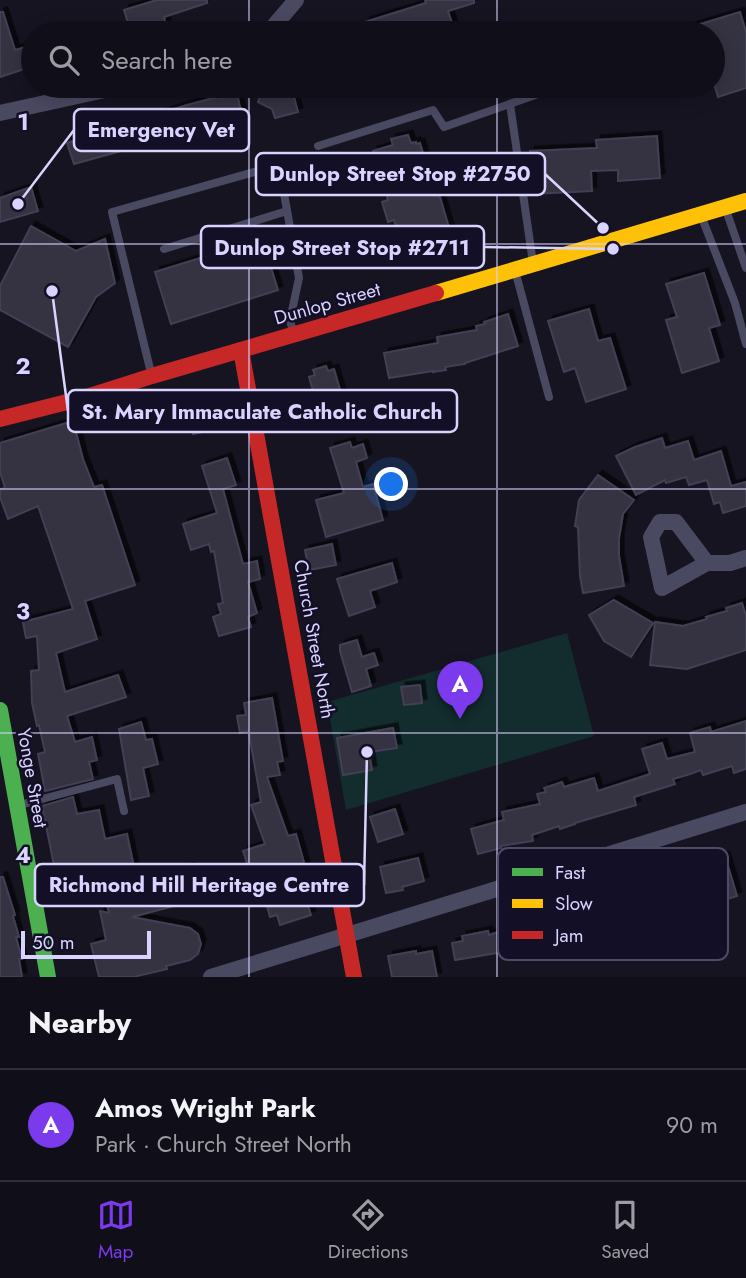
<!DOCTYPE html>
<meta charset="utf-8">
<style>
:root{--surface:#100f19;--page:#1e1d26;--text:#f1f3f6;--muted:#9c9ca2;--line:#302f38;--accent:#7c3aed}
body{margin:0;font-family:Jost,sans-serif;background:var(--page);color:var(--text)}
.scale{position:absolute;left:21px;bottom:18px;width:130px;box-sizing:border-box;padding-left:7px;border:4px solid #d9d4ff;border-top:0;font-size:19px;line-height:24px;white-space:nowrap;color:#d9d4ff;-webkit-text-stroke:5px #130f26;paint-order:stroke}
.you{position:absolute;left:392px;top:485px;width:24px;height:24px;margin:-18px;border:5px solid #fff;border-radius:50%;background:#1a73e8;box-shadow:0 0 0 10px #1a73e833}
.badge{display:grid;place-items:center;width:46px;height:46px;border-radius:50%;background:var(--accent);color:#fff;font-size:23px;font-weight:700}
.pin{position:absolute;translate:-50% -58px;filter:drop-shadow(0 2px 4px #0008)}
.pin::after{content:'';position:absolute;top:37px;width:24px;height:21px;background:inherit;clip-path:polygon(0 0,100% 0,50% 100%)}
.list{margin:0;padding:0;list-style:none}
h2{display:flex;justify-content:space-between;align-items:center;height:91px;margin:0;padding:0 28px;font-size:30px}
h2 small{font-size:23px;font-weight:400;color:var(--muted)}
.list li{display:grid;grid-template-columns:46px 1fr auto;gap:21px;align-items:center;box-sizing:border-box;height:112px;padding:0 28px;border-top:2px solid var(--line)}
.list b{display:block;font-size:26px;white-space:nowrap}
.list p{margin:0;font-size:23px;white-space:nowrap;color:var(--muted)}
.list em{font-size:23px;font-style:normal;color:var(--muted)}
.icon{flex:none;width:38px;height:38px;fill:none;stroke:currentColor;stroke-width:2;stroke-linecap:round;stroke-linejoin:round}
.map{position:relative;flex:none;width:746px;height:977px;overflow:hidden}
.search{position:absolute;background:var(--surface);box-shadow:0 4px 18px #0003;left:21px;right:21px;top:21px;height:77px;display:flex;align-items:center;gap:18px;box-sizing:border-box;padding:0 24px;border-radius:38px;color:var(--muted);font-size:26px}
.sheet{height:203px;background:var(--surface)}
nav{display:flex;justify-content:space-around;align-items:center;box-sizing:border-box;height:98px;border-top:2px solid var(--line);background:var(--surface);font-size:19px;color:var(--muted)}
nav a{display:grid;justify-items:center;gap:4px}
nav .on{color:var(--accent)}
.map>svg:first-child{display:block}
</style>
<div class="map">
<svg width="746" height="977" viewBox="0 0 746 977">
<defs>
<filter id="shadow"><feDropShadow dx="4.5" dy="-4.5" stdDeviation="0" flood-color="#0009"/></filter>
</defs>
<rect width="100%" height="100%" fill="#161421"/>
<polygon fill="#132c2d" points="567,633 594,736 346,810 327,702"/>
<g fill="#343243" stroke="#433f54" stroke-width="2" filter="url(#shadow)">
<polygon points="157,0 207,0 207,3 164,17 166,24 131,33 124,10"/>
<polygon points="425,0 474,0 474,3 448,11 453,26 432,33 368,33 365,22 426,3"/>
<polygon points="0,12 3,12 15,50 33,45 33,66 0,77"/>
<polygon points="740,12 746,32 746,88 718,97 713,80 713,33 682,33 681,30"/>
<polygon points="264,86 291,86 298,112 275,118 272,109 258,102"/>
<polygon points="237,94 242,116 227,120 228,122 195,131 194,127 121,151 74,164 67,143 187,105 221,96 221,98"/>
<polygon points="408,135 411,143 416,142 416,144 420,143 433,188 437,187 450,231 439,234 443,246 425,252 424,246 404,251 394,220 388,222 382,202 388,200 373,151 393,145 391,139"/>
<polygon points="657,136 660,178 618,181 618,170 591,171 592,191 532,194 530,151 597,148 596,140"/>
<polygon points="31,187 38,211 0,222 0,198"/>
<polygon points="31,226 76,251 105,239 115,283 96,297 68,347 0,310 0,286"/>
<polygon points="262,239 278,290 171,324 155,272"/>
<polygon points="704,273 720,325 709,328 719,361 682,373 666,320 677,317 666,284"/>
<polygon points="589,309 598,341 610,338 626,389 586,402 575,368 564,372 548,321"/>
<polygon points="508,314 518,346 465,363 465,364 445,367 446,370 433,372 433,371 389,378 384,353 438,343 437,337 477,330 476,326 485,324 484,322"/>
<polygon points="326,366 328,371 334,369 345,407 323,414 317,394 314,394 309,377 315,375 313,370"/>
<polygon points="216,396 222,428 193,434 189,419 185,420 181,404"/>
<polygon points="73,421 83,459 94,487 102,485 135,585 85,601 97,639 56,653 65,692 118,675 126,697 67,716 75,742 92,737 97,760 89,762 93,779 45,791 38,754 45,752 39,725 37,726 32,703 31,671 39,670 37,636 26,638 23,622 73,609 38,506 8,519 0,497 0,489 5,488 0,472 0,443"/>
<polygon points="662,438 665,448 688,441 694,460 721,451 731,486 746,482 746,506 723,513 720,502 714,504 707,480 689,485 686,477 666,483 665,480 636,495 616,456 635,447"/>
<polygon points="350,442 352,448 363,444 367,458 356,462 363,487 373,484 383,520 326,537 316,500 344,493 330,448"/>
<polygon points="227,458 236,485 223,489 243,564 257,561 260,579 248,582 257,613 248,617 251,627 219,636 213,617 221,614 218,604 223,603 214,551 211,552 209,544 191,550 183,524 217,513 202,466"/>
<polygon points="598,475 634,500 623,514 619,538 619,556 624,586 583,593 580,576 578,527 575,526 579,500"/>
<polygon points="332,544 336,565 309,570 305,550"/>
<polygon points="392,563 397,582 370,591 375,607 349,616 337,579"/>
<polygon points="614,600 653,623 631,657 604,641 589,615"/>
<polygon points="742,603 746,616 746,650 687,669 650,665 655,622 683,626 707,619 706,617 727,611 726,608"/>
<polygon points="357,640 362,657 374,653 378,665 366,669 371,686 352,692 340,651 340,645"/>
<polygon points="420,685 422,703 404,705 401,687"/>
<polygon points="272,698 283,761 277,762 280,775 267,777 288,836 296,834 305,866 296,869 311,915 280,925 277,915 270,917 260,880 253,882 243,851 265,844 251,805 261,802 249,733 248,731 240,733 237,716 246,715 244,703"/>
<polygon points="746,721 746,769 734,773 732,766 703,775 701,770 687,775 673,779 675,784 634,797 636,805 575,823 575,824 560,829 559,826 532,835 533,841 501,846 501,848 478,854 471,829 504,820 502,812 540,804 537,794 546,792 544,788 562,782 564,787 594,778 598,791 650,774 642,749 662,743 667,759 695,752 690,733 710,727 711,732"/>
<polygon points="141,722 146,740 152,739 158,764 143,768 149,796 131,800 119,729"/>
<polygon points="393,728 397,748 369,752 372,770 343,775 337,738"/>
<polygon points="73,797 77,814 99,810 105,839 127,834 137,881 190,867 197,900 132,917 190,928 198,934 201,944 198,954 190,960 166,966 167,969 133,977 99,977 91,944 106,940 100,911 109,913 102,884 60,895 42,806"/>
<polygon points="395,809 403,834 378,842 370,817"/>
<polygon points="725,856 737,896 686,911 688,922 660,928 656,903 702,893 701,892 714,887 706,862"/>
<polygon points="418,858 424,881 402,887 403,890 386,893 380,867"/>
<polygon points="0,877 3,877 15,915 13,916 19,937 16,937 22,959 19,959 22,977 0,977"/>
<polygon points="631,889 638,913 603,924 604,926 585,932 584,931 510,955 509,951 455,960 452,943 463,941 462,936 488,931 489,935"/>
<polygon points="416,951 416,954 432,951 437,977 392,977 388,956"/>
</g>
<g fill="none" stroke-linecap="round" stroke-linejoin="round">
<g stroke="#4a4962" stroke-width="8">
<polyline points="510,104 533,263"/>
<polyline points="318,146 433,110 444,127 561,86"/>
<polyline points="726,210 746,268"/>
<polyline points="702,218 735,303 746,344"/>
<polyline points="164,249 287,211"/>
<polyline points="516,274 549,397"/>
<polyline points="151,373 112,212 279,165 299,278 290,320 293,332"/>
<polyline points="20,805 117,779 124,811"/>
</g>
<g stroke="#4a4962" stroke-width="16">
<polyline points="268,33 296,0"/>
<polyline points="0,113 123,86"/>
<polyline points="707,563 676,522 660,522 651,537 662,588 707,563 730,563 746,558"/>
<polyline points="211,977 746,812"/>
</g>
<polyline stroke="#4caf50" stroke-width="16" points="0,710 48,977"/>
<polyline stroke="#ffc107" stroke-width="16" points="436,293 746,201"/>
<g stroke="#c62828" stroke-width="16">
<polyline points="241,350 354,977"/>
<polyline points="0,419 83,398 152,376 436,293"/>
</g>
</g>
<path fill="none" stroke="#d9d4ff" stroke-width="2" stroke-opacity="0.55" d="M249 0V33M497 0V33M249 86V977M497 86V977M0 244H746M0 489H746M0 733H746"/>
<g text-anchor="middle" stroke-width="5" stroke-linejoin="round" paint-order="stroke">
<g font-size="19" fill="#d9d4ff" stroke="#130f26">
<text transform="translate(327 303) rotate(-16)" y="7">Dunlop Street</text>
<text transform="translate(315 639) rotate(80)" y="7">Church Street North</text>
<text transform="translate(33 778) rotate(80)" y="7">Yonge Street</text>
</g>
</g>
<rect x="498" y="848" width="230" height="112" rx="10" fill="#130f26" stroke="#4e4a67" stroke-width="2"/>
<rect x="512" y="868" width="31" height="8" fill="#4caf50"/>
<rect x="512" y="899" width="31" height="9" fill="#ffc107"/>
<rect x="512" y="931" width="31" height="8" fill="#c62828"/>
<g font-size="19" fill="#d9d4ff">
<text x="555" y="879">Fast</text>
<text x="555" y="910">Slow</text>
<text x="555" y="942">Jam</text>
</g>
<g font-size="23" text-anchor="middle" font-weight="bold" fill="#d9d4ff" stroke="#130f26" stroke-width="5" stroke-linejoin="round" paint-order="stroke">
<text x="23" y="130">1</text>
<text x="23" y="374">2</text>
<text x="23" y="619">3</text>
<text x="23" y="863">4</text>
</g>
<path fill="none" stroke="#d9d4ff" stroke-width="2.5" d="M18 204L74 130M603 228L545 174M613 249L484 247M52 291L68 411M367 752L364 885"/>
<g fill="#d9d4ff" stroke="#130f26" stroke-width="2.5">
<circle cx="18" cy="204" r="7"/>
<circle cx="603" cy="228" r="7"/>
<circle cx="613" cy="249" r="7"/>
<circle cx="52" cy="291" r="7"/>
<circle cx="367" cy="752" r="7"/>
</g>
<g fill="#130f26" stroke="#d9d4ff" stroke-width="2.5">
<rect x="74" y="109" width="175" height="42" rx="7"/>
<rect x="256" y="153" width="289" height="42" rx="7"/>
<rect x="201" y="226" width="283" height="42" rx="7"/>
<rect x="68" y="390" width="389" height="42" rx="7"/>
<rect x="35" y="864" width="329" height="42" rx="7"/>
</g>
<g font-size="21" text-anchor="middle" font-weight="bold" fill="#d9d4ff">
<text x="161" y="137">Emergency Vet</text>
<text x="400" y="181">Dunlop Street Stop #2750</text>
<text x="342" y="255">Dunlop Street Stop #2711</text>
<text x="262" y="419">St. Mary Immaculate Catholic Church</text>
<text x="199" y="892">Richmond Hill Heritage Centre</text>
</g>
</svg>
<div class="scale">50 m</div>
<div class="you"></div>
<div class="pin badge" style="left:460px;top:719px">A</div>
<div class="search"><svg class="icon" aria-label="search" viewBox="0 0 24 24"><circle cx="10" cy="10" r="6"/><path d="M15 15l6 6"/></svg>Search here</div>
</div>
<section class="sheet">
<h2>Nearby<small></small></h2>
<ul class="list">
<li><span class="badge">A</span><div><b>Amos Wright Park</b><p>Park · Church Street North</p></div><em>90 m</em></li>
</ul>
</section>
<nav>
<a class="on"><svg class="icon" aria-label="map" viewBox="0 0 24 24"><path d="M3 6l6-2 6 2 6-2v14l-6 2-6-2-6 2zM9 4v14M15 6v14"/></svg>Map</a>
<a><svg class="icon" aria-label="directions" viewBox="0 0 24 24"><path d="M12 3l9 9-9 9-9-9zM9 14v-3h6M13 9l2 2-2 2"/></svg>Directions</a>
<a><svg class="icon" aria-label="saved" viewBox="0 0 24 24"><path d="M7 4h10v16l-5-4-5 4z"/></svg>Saved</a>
</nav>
